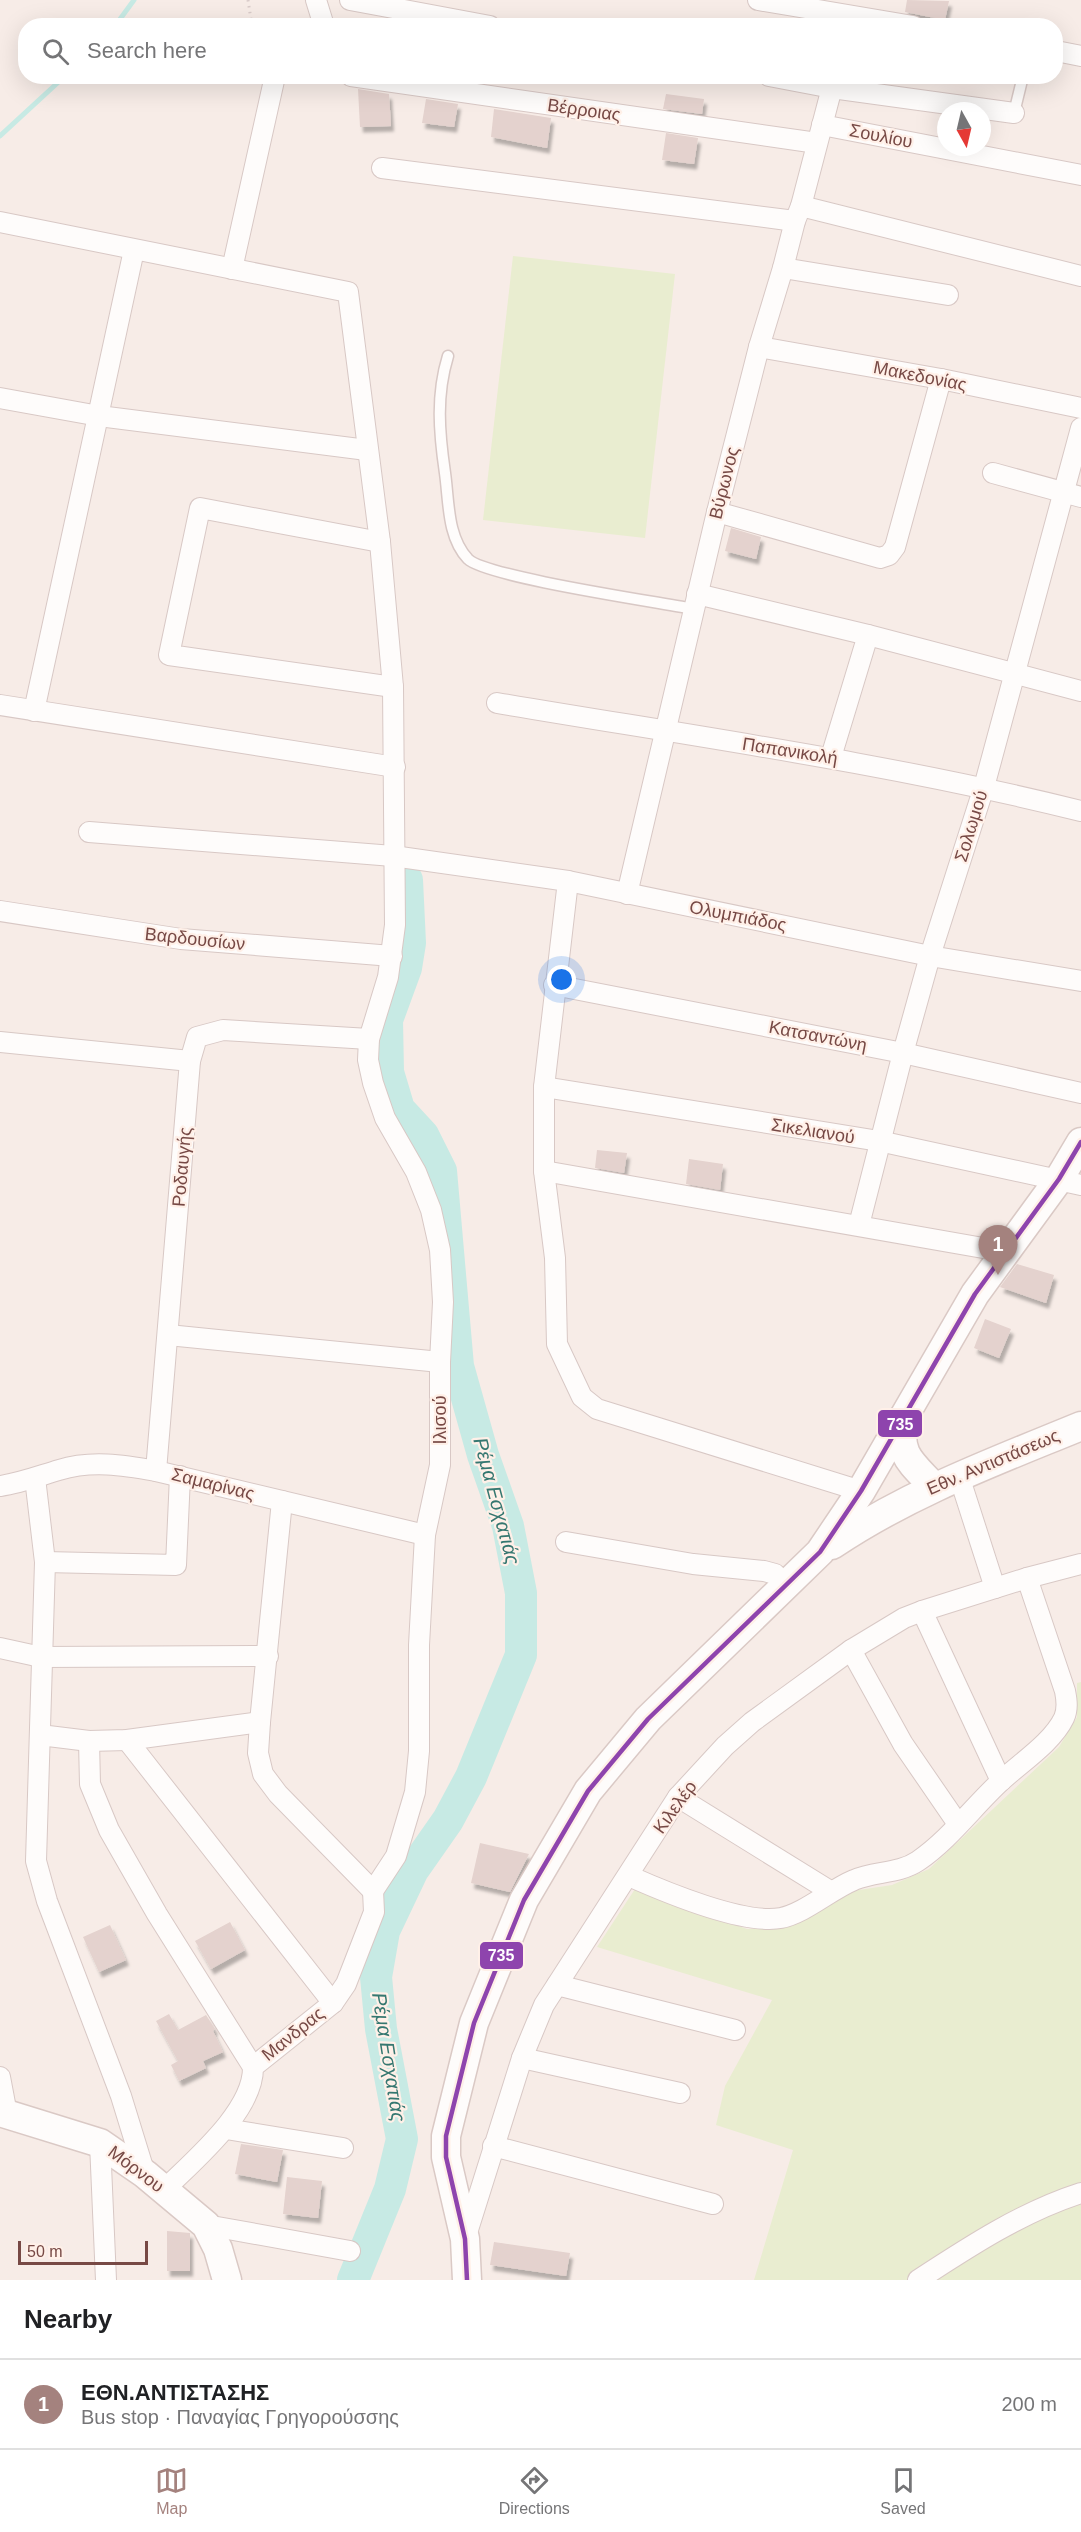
<!DOCTYPE html>
<meta charset="utf-8">
<style>
:root{--surface:#fff;--page:#f6f6f6;--text:#202124;--muted:#757577;--line:#e0e0e0;--accent:#a4827e}
body{margin:0;font-family:Arial,sans-serif;background:var(--page);color:var(--text)}
.compass{position:absolute;left:937px;top:102px;width:54px;height:54px;border-radius:50%;background:var(--surface);box-shadow:0 6px 24px #0002;rotate:172deg}
.scale{position:absolute;left:18px;bottom:15px;width:130px;box-sizing:border-box;padding-left:6px;border:3px solid #774945;border-top:0;font-size:16px;line-height:21px;white-space:nowrap;color:#774945;-webkit-text-stroke:4px #fff0e8;paint-order:stroke}
.you{position:absolute;left:562px;top:980px;width:21px;height:21px;margin:-15px;border:4px solid #fff;border-radius:50%;background:#1a73e8;box-shadow:0 0 0 9px #1a73e833}
.badge{display:grid;place-items:center;width:39px;height:39px;border-radius:50%;background:var(--accent);color:#fff;font-size:20px;font-weight:700}
.pin{position:absolute;translate:-50% -50px;filter:drop-shadow(0 2px 3px #0008)}
.pin::after{content:'';position:absolute;top:32px;width:21px;height:18px;background:inherit;clip-path:polygon(0 0,100% 0,50% 100%)}
.list{margin:0;padding:0;list-style:none}
h2{display:flex;justify-content:space-between;align-items:center;height:78px;margin:0;padding:0 24px;font-size:26px}
h2 small{font-size:20px;font-weight:400;color:var(--muted)}
.list li{display:grid;grid-template-columns:39px 1fr auto;gap:18px;align-items:center;box-sizing:border-box;height:90px;padding:0 24px;border-top:2px solid var(--line)}
.list b{display:block;font-size:22px;white-space:nowrap}
.list p{margin:0;font-size:20px;white-space:nowrap;color:var(--muted)}
.list em{font-size:20px;font-style:normal;color:var(--muted)}
.icon{flex:none;width:33px;height:33px;fill:none;stroke:currentColor;stroke-width:2;stroke-linecap:round;stroke-linejoin:round}
.map{position:relative;flex:none;width:1081px;height:2280px;overflow:hidden}
.search{position:absolute;background:var(--surface);box-shadow:0 6px 24px #0002;left:18px;right:18px;top:18px;height:66px;display:flex;align-items:center;gap:15px;box-sizing:border-box;padding:0 21px;border-radius:24px;color:var(--muted);font-size:22px}
.sheet{height:168px;background:var(--surface)}
nav{display:flex;justify-content:space-around;align-items:center;box-sizing:border-box;height:84px;border-top:2px solid var(--line);background:var(--surface);font-size:16px;color:var(--muted)}
nav a{display:grid;justify-items:center;gap:3px}
nav .on{color:var(--accent)}
.map>svg:first-child{display:block}
</style>
<div class="map">
<svg width="1081" height="2280" viewBox="0 0 1081 2280">
<defs>
<filter id="shadow"><feDropShadow dx="3" dy="5.5" stdDeviation="1.5" flood-color="#0004"/></filter>
</defs>
<rect width="100%" height="100%" fill="#f7ece7"/>
<g fill="#e9edd0">
<polygon points="513,256 675,274 645,538 483,520"/>
<polygon points="1081,1682 1081,2280 754,2280 793,2150 716,2125 725,2086 772,2000 597,1947 635,1889 747,1929 791,1926 852,1891 892,1885 929,1869 1059,1747 1077,1717 1077,1683"/>
</g>
<g fill="none" stroke-linecap="round" stroke-linejoin="round">
<g stroke="#c7eae4" stroke-width="5">
<polyline points="115,26 134,0"/>
<polyline points="0,136 65,76"/>
</g>
<polyline stroke="#c7eae4" stroke-width="32" points="353,2280 390,2189 402,2139 381,2029 376,1977 384,1931 413,1870 448,1820 471,1777 521,1655 521,1593 508,1526 483,1455 458,1366 441,1171 423,1135 399,1109 388,1072 387,1020 406,968 410,943 407,880"/>
</g>
<g fill="#e4d2ce" filter="url(#shadow)">
<polygon points="907,0 949,1 945,20 905,12"/>
<polygon points="358,89 389,94 391,126 360,127"/>
<polygon points="666,94 704,99 702,114 663,109"/>
<polygon points="426,99 458,104 454,127 422,123"/>
<polygon points="494,109 551,118 547,148 491,137"/>
<polygon points="666,133 698,138 694,164 662,160"/>
<polygon points="731,528 761,537 756,559 725,551"/>
<polygon points="597,1150 627,1153 624,1173 595,1168"/>
<polygon points="689,1159 723,1164 720,1190 686,1184"/>
<polygon points="1017,1264 1054,1275 1046,1303 1000,1287"/>
<polygon points="985,1319 1011,1329 999,1358 974,1348"/>
<polygon points="480,1843 529,1854 510,1892 471,1883"/>
<polygon points="230,1922 245,1950 211,1969 195,1941"/>
<polygon points="110,1925 126,1960 99,1972 83,1937"/>
<polygon points="169,2014 178,2030 206,2015 215,2029 213,2031 223,2052 203,2061 206,2068 179,2081 171,2065 178,2061 156,2021"/>
<polygon points="241,2144 283,2150 277,2182 235,2174"/>
<polygon points="287,2177 322,2181 318,2218 283,2214"/>
<polygon points="167,2231 190,2233 190,2271 167,2271"/>
<polygon points="494,2242 570,2253 566,2276 490,2265"/>
</g>
<g fill="none" stroke-linecap="round" stroke-linejoin="round">
<g stroke="#d8c8c5" stroke-width="13">
<g id="lane">
<polyline points="1014,113 1023,76"/>
<path d="M448 356C436 395 439 432 445 473 449 501 447 537 468 559 486 577 658 602 694 609"/>
</g>
</g>
<g stroke="#d8c8c5" stroke-width="22">
<g id="street">
<polyline points="316,0 324,26"/>
<polyline points="350,0 490,26"/>
<polyline points="758,0 913,26"/>
<polyline points="1056,51 1081,56"/>
<polyline points="351,76 817,143"/>
<polyline points="769,76 832,88 1014,113"/>
<polyline points="822,125 1081,175"/>
<polyline points="382,168 795,221"/>
<polyline points="801,206 1081,276"/>
<polyline points="0,222 348,292 380,542 393,687 395,925 388,977 369,1039 368,1060 373,1083 385,1118 416,1172 431,1210 440,1250 443,1302 440,1362 440,1465 425,1535 419,1645 419,1751 415,1792 396,1856 373,1891"/>
<polyline points="783,268 948,295"/>
<polyline points="232,269 275,76"/>
<polyline points="759,347 941,379 1081,408"/>
<polyline points="0,398 99,416 367,450"/>
<polyline points="993,473 1081,497"/>
<polyline points="717,512 880,558 889,555 895,547 941,379"/>
<polyline points="380,542 200,508 169,655 393,687"/>
<polyline points="697,594 868,635 1081,691"/>
<path d="M497 703C692 736 888 763 1081 811"/>
<polyline points="0,705 395,767"/>
<polyline points="34,711 134,250"/>
<polyline points="831,757 868,635"/>
<polyline points="89,832 393,856 568,881 930,956 1081,981"/>
<polyline points="568,881 544,1087 544,1171 555,1258 557,1344 582,1397 597,1409 861,1491"/>
<polyline points="627,894 717,512 759,347 783,268 795,221 801,206 835,76"/>
<polyline points="0,911 181,939 392,956"/>
<polyline points="554,985 903,1053 1081,1093"/>
<polyline points="0,1042 190,1061"/>
<polyline points="544,1087 879,1141 1081,1185"/>
<polyline points="544,1171 1006,1252"/>
<polyline points="859,1225 903,1053 930,956 984,787 1081,428"/>
<polyline points="168,1335 440,1362"/>
<polyline points="156,1471 190,1061 197,1037 223,1030 369,1039"/>
<polyline points="959,1476 995,1588"/>
<polyline points="35,1478 45,1562 36,1861 47,1901 121,2096 145,2174"/>
<path d="M0 1486C21 1483 39 1476 59 1470 91 1460 123 1465 156 1471L425 1535"/>
<polyline points="282,1501 260,1722 258,1753 263,1774 278,1794 373,1891"/>
<polyline points="566,1542 693,1564 764,1571 775,1574 785,1585"/>
<polyline points="45,1562 176,1565 180,1476"/>
<polyline points="922,1611 1001,1781"/>
<polyline points="0,1648 41,1657 268,1656"/>
<polyline points="851,1650 903,1744 958,1824"/>
<polyline points="40,1735 89,1741 127,1740 260,1722"/>
<polyline points="127,1740 333,2003"/>
<polyline points="89,1741 90,1784 109,1830 157,1914 253,2067"/>
<polyline points="678,1797 830,1891"/>
<path d="M629 1876C665 1892 744 1925 781 1918 805 1913 830 1890 854 1880 874 1871 899 1874 918 1861 949 1840 973 1807 1000 1782 1020 1763 1052 1743 1064 1718 1068 1709 1067 1701 1065 1691L1027 1578"/>
<polyline points="557,1985 735,2030"/>
<polyline points="522,2058 680,2093"/>
<polyline points="0,2077 7,2114"/>
<polyline points="226,2129 343,2148"/>
<polyline points="100,2143 106,2280"/>
<polyline points="493,2146 713,2204"/>
<path d="M164 2190C193 2161 254 2111 253 2067L333 2003 346 1984 374 1912 373 1891"/>
<polyline points="206,2225 350,2251"/>
<polyline points="466,2236 522,2058 544,2005 678,1797 725,1746 752,1722 851,1650 904,1618 922,1611 1027,1578 1081,1564"/>
<path d="M918 2280C970 2246 1022 2212 1081 2193"/>
</g>
</g>
<g stroke="#dac9c5" stroke-width="31">
<g id="secondary">
<path d="M903 1418C898 1456 910 1461 934 1487"/>
<path d="M832 1545C909 1493 996 1461 1081 1426"/>
<polyline points="0,2112 100,2143 145,2174 206,2225 218,2249 227,2280"/>
<polyline points="467,2280 465,2239 446,2157 446,2136 474,2023 524,1900 588,1791 648,1719 820,1552 861,1491 975,1294 1059,1179 1081,1142"/>
</g>
</g>
<polyline stroke="#d9cbc9" stroke-width="3" stroke-dasharray="1.5 4.5" stroke-linecap="butt" points="248,0 252,26"/>
<use href="#lane" stroke="#fefcfb" stroke-width="10"/>
<use href="#street" stroke="#fefcfb" stroke-width="20"/>
<use href="#secondary" stroke="#fefcfb" stroke-width="28"/>
<g stroke="#fff0e8" stroke-width="9">
<polyline id="bus-1" points="467,2280 465,2239 446,2157 446,2136 474,2023 524,1900 588,1791 648,1719 820,1552 861,1491 975,1294 1059,1179 1081,1142"/>
</g>
<use href="#bus-1" stroke="#8e44ad" stroke-width="4.5"/>
</g>
<g text-anchor="middle" stroke-width="4.5" stroke-linejoin="round" paint-order="stroke">
<g font-size="18" fill="#774945" stroke="#fff0e8">
<text transform="translate(584 110) rotate(8)" y="6">Βέρροιας</text>
<text transform="translate(881 136) rotate(11)" y="6">Σουλίου</text>
<text transform="translate(920 376) rotate(11)" y="6">Μακεδονίας</text>
<text transform="translate(724 483) rotate(-76)" y="6">Βύρωνος</text>
<text transform="translate(790 751) rotate(9)" y="6">Παπανικολή</text>
<text transform="translate(971 826) rotate(-73)" y="6">Σολωμού</text>
<text transform="translate(738 916) rotate(11)" y="6">Ολυμπιάδος</text>
<text transform="translate(195 939) rotate(6)" y="6">Βαρδουσίων</text>
<text transform="translate(818 1036) rotate(11)" y="6">Κατσαντώνη</text>
<text transform="translate(813 1131) rotate(9)" y="6">Σικελιανού</text>
<text transform="translate(182 1167) rotate(-85)" y="6">Ροδαυγής</text>
<text transform="translate(440 1420) rotate(-90)" y="6">Ιλισού</text>
<text transform="translate(993 1462) rotate(-23)" y="6">Εθν. Αντιστάσεως</text>
<text transform="translate(213 1484) rotate(14)" y="6">Σαμαρίνας</text>
<text transform="translate(675 1807) rotate(-54)" y="6">Κιλελέρ</text>
<text transform="translate(293 2034) rotate(-39)" y="6">Μανδρας</text>
<text transform="translate(136 2169) rotate(37)" y="6">Μόρνου</text>
</g>
<g font-size="20" font-style="italic" fill="#357770" stroke="#fff0e8">
<text transform="translate(497 1501) rotate(75)" y="7">Ρέμα Εσχατιάς</text>
<text transform="translate(389 2057) rotate(81)" y="7">Ρέμα Εσχατιάς</text>
</g>
</g>
<g stroke="#fff0e8" stroke-width="2">
<rect x="877" y="1409" width="46" height="29" rx="6" fill="#8e44ad"/>
<rect x="479" y="1941" width="45" height="29" rx="6" fill="#8e44ad"/>
</g>
<g font-size="16" text-anchor="middle" font-weight="bold" fill="#fff">
<text x="900" y="1430">735</text>
<text x="501" y="1961">735</text>
</g>
</svg>
<svg class="compass" viewBox="-18 -18 36 36"><path d="M0-13l5 13h-10z" fill="#e53935"/><path d="M0 13l5-13h-10z" fill="#757577"/></svg>
<div class="scale">50 m</div>
<div class="you"></div>
<div class="pin badge" style="left:998px;top:1275px">1</div>
<div class="search"><svg class="icon" aria-label="search" viewBox="0 0 24 24"><circle cx="10" cy="10" r="6"/><path d="M15 15l6 6"/></svg>Search here</div>
</div>
<section class="sheet">
<h2>Nearby<small></small></h2>
<ul class="list">
<li><span class="badge">1</span><div><b>ΕΘΝ.ΑΝΤΙΣΤΑΣΗΣ</b><p>Bus stop · Παναγίας Γρηγορούσσης</p></div><em>200 m</em></li>
</ul>
</section>
<nav>
<a class="on"><svg class="icon" aria-label="map" viewBox="0 0 24 24"><path d="M3 6l6-2 6 2 6-2v14l-6 2-6-2-6 2zM9 4v14M15 6v14"/></svg>Map</a>
<a><svg class="icon" aria-label="directions" viewBox="0 0 24 24"><path d="M12 3l9 9-9 9-9-9zM9 14v-3h6M13 9l2 2-2 2"/></svg>Directions</a>
<a><svg class="icon" aria-label="saved" viewBox="0 0 24 24"><path d="M7 4h10v16l-5-4-5 4z"/></svg>Saved</a>
</nav>
